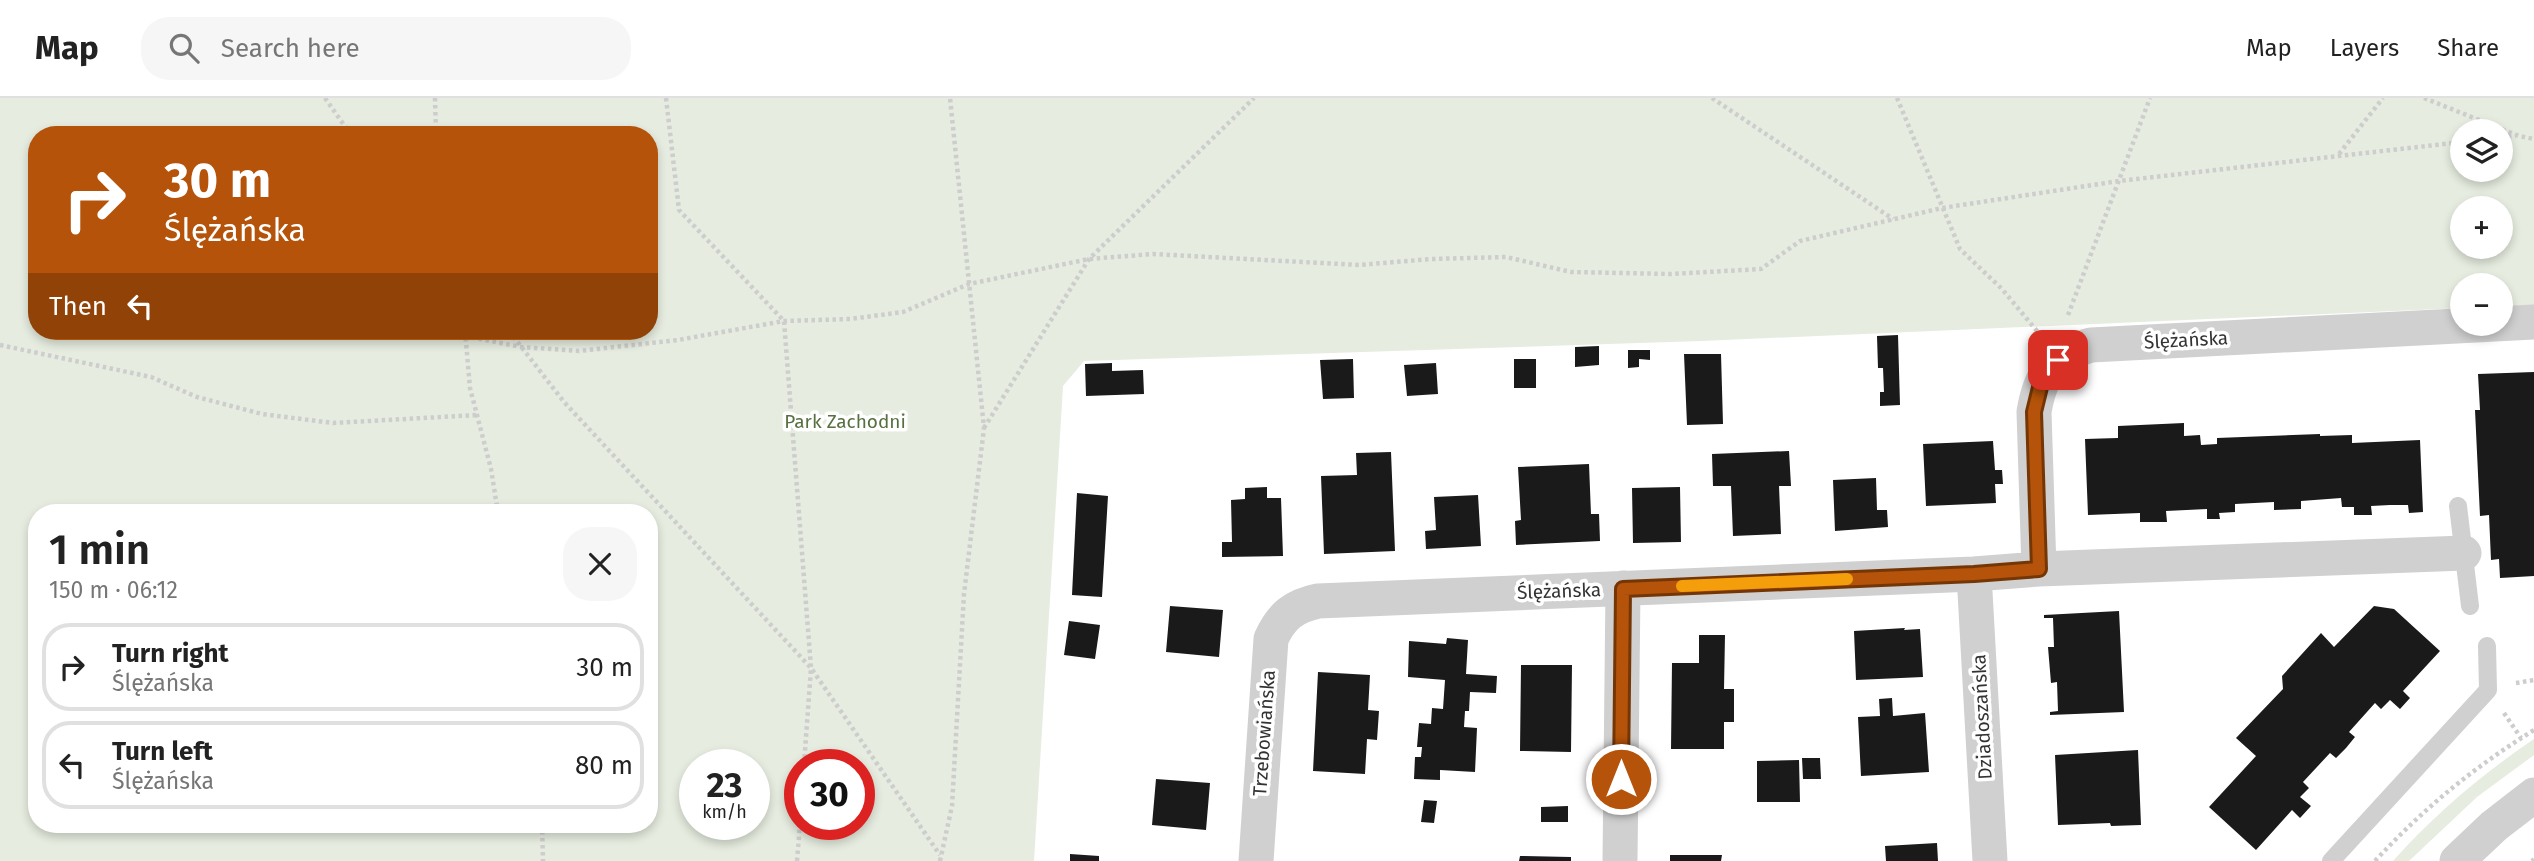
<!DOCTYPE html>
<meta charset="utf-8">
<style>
body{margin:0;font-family:"Fira Sans",sans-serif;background:#f6f6f6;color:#222;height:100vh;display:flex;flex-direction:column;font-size:26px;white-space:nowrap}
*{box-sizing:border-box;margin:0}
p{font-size:23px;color:#767676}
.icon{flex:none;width:38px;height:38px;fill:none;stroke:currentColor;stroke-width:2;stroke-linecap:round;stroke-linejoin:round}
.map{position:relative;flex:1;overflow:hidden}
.details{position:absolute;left:28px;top:406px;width:630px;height:329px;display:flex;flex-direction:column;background:#fff;border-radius:28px;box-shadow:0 4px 10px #0003}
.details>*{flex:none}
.hud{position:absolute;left:28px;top:28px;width:630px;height:214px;border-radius:28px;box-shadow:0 4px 10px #0003;background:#b45309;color:#fff;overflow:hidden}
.tools{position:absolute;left:2450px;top:21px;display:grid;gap:14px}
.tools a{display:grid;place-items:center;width:63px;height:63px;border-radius:50%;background:#fff;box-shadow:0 4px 10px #0003;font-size:35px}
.speed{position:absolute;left:679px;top:651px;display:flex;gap:14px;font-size:35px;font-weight:700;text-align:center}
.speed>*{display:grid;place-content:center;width:91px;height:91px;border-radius:50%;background:#fff;box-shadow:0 4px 10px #0003;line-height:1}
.speed small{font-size:18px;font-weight:400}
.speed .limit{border:10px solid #d22;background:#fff;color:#111}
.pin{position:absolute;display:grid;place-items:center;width:60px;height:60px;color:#fff;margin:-30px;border-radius:14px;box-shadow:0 4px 10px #0006}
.me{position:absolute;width:77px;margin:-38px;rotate:0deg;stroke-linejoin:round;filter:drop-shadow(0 0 5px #0008)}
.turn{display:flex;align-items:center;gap:24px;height:147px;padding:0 21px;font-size:32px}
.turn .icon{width:91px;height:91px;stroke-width:2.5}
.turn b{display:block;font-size:49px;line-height:60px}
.then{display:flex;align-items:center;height:66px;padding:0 21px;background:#0003;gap:14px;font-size:26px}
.round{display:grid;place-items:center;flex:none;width:74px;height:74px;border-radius:28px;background:#f6f6f6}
.head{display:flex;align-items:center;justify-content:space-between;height:119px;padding:0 21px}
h1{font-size:42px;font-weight:600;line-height:52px}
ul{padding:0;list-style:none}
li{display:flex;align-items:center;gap:21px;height:88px;margin:0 14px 10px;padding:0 7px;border:4px solid #e0e0e0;border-radius:28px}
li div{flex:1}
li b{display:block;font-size:26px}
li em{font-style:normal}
header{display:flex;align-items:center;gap:42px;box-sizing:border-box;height:98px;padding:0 35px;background:#fff;border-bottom:2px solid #e0e0e0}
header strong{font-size:33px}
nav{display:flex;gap:38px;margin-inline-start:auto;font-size:24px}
.search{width:490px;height:63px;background:#f6f6f6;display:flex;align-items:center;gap:18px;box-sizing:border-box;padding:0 24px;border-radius:28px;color:#767676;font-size:26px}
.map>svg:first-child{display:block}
.green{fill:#e6ecdf;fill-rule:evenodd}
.building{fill:#1a1a1a}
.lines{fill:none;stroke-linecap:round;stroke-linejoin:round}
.path{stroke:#cdcdcd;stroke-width:4.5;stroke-dasharray:3.5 3.5;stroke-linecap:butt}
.service{stroke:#d0d0d0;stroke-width:18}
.minor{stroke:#d0d0d0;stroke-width:35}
.route-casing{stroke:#753606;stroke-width:18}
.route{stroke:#b45309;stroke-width:12}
.slow{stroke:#f59e0b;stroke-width:12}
.labels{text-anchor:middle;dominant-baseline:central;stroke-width:7;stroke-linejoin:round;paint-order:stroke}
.street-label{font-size:19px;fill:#333;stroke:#fff}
.park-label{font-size:19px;fill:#56703f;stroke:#fff}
</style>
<header>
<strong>Map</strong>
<div class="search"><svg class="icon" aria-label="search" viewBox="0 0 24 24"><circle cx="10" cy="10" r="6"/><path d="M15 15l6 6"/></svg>Search here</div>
<nav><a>Map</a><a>Layers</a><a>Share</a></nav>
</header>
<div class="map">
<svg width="2534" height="763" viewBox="0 0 2534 763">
<rect width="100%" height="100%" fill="#fff"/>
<path class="green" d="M0,0H2534V207L2501,209V187H2462V210L1701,243L1084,263L1063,288L1034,763H0ZM2462,33H2501V72H2462ZM37,37H649V233H37ZM2462,110H2501V149H2462ZM37,415H649V726H37ZM695,667H754V726H695ZM800,667H859V726H800Z
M2534,641V657L2477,699L2409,763H2393C2435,716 2481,677 2534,641Z"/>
<path class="building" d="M1898,237L1900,307L1880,308V294H1884L1883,270H1878L1877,238Z
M1599,248V267L1575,269V249Z
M1628,252H1650V262L1639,261V269L1628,270Z
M1684,256H1721L1723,326L1687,327Z
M1353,261L1354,300L1323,301L1320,262Z
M1514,261H1536V290H1514Z
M1112,265V273L1143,272L1144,296L1086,298L1085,266Z
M1436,265L1438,296L1407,298L1404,267Z
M2534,274V478L2500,480L2499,461L2491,462L2489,417L2480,418L2475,312H2480L2478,276Z
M2184,325V338L2200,337L2201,347L2217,346V340L2320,336V338L2352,337V345L2420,342L2423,414L2409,415L2408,407H2390L2371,408L2372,417H2354V409H2342L2341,400L2301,403V411L2274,412V404L2235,406V414L2219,415L2220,421H2207V411L2166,413L2167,424H2140V415L2088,417L2085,341L2118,340V328Z
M1993,343L1995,372H2002L2003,386H1995L1996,405L1926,408L1923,346Z
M1789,353L1791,388H1779L1781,436L1733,438L1731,388H1713L1712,356Z
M1391,354L1395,453L1324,456L1321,378L1357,377L1356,355Z
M1589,366L1591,416H1599L1600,443L1516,447L1515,423L1521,422L1518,369Z
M1876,380L1877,412H1887L1888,429L1835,433L1833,382Z
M1267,389V400H1281L1283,458L1222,459V444H1232L1231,402L1245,401V390Z
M1680,389L1681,444L1633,445L1632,390Z
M1077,395L1108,398L1102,499L1072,497Z
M1478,397L1481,448L1426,451L1425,433L1436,432L1434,399Z
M1170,508L1223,512L1219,559L1166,554Z
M2374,508L2394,511L2440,553L2403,593L2410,600L2400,611L2390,602L2381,611L2375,605L2349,634L2355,639L2346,650L2336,660L2330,655L2303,684L2309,690L2300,699L2311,708L2300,720L2292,712L2256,752L2209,709L2256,658L2236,640L2283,591L2282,578L2321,535L2334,549Z
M2119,513L2124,614L2050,617V614L2058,613L2057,584L2051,585L2048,549H2054L2053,520H2044V517Z
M1069,523L1100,527L1095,561L1064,557Z
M1905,530L1904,532L1920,531L1923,579L1856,582L1854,533Z
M1699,537H1725L1724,591H1734V624H1724V651H1671L1672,565H1699Z
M1447,540L1468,542L1466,576L1497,578L1496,595L1470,594L1469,613H1465L1464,629L1477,630L1475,674L1440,672V682L1414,681L1415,659H1421L1422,649H1417L1419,625L1431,626L1432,610L1443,611L1445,582L1408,579L1409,543L1446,546Z
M1521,567H1572L1571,654L1520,653Z
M1318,574L1370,577L1368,612L1379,613L1377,642L1367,641L1365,676L1313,673Z
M1892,600L1893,618L1925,615L1929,674L1861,678L1858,619L1880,618L1879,601Z
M2138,652L2141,727L2111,728L2110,725L2058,727L2055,657Z
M1802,660H1820L1821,681H1803Z
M1799,662L1800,704H1757V663Z
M1156,681L1210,685L1206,732L1152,727Z
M1424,702L1437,703L1434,725L1421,724Z
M1568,708V724H1541V709Z
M1937,745L1938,763H1886L1885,748Z
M1070,756L1099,758V763H1070Z
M1670,757H1722L1721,763H1670Z
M1520,758L1571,759V763H1519Z"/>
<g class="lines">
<path class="path" d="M325,0L351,37
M435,0L436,37
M666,0L679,112L784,223L811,570L804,667
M1712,0L1893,121
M1897,0L1960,151L2002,191L2037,233
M2424,0L2519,38L2534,41
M2501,39L2516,38
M2339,56L2383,0
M2068,217L2150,0
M465,233L470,290L491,371L498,415
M509,233L564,304L811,570L940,757
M465,238L521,249L579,253L678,242L784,223L850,221L903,214L969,186L1089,161L1153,156L1359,167L1431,161L1506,159L1571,174L1671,176L1761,171L1800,143L1942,110L2119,83L2462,44
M0,247L151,279L197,299L262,316L333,325L477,317
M984,330L1089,161L1254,0
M2516,585L2534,582
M2504,615L2521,640
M542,726L543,763
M797,763L800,726
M940,763L952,708L964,496L984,330L950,0
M2375,763C2424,710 2473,670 2534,632
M2532,763L2534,761"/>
<path class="service" d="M2458,408L2470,508
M2331,763L2488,592L2487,548"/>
<path class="minor" d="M2039,471L2034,314C2040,277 2053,257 2091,247L2534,224
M1974,476L1990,763
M1256,763L1271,541C1281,518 1294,508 1318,503L1974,476L2039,471L2464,455
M1620,763L1623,490
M2457,763L2494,728L2534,697"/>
</g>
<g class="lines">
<defs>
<path id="route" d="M1621,681L1623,491L1974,476L2039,471L2034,314L2042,281L2058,262"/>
</defs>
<use href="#route" class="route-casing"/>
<use href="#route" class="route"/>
<path class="slow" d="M1682,488L1847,481"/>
</g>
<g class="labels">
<g class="street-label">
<text transform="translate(2186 242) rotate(-3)">Ślężańska</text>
<text transform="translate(1559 493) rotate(-2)">Ślężańska</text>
<text transform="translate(1982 619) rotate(-93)">Dziadoszańska</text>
<text transform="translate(1264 635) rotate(-86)">Trzebowiańska</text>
</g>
<g class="park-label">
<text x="845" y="323">Park Zachodni</text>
</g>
</g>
</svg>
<div class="tools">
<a><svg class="icon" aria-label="layers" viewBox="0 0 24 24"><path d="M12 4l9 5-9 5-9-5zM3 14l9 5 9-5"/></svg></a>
<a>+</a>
<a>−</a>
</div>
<div class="speed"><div>23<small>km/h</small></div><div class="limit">30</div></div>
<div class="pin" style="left:2058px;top:262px;background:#d93025"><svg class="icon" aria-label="arrive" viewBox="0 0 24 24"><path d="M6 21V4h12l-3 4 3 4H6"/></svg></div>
<svg class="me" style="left:1621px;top:681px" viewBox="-20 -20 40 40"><circle r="17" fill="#b45309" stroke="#fff" stroke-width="3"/><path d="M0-11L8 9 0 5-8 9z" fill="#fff"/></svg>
<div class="hud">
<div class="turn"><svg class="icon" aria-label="right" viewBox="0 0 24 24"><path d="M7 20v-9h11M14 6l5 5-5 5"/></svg><div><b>30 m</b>Ślężańska</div></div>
<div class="then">Then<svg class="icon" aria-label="left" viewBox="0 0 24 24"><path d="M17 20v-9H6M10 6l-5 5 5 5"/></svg></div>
</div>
<section class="details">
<div class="head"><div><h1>1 min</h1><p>150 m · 06:12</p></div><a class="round"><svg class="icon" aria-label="close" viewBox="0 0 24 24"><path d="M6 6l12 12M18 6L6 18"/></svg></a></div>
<ul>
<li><svg class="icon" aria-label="right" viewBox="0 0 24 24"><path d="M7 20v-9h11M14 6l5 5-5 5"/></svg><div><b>Turn right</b><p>Ślężańska</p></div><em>30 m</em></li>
<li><svg class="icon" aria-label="left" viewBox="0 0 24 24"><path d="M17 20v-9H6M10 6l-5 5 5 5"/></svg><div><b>Turn left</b><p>Ślężańska</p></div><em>80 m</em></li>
</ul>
</section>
</div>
